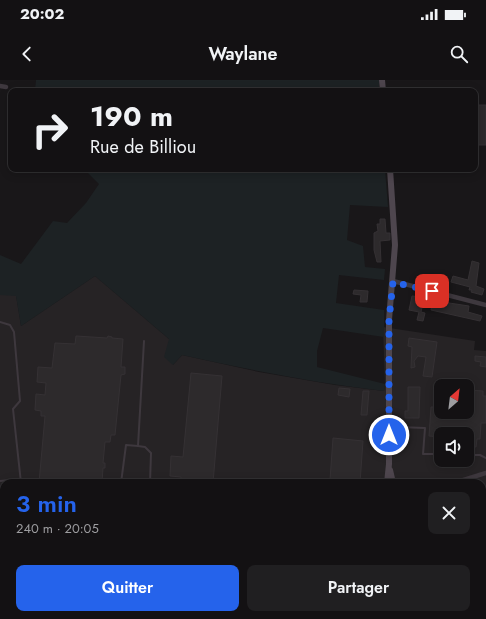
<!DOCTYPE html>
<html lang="fr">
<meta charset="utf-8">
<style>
body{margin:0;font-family:Jost,sans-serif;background:#201f21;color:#f1f3f6;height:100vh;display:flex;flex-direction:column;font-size:15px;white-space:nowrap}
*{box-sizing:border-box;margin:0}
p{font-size:13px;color:#9d9da0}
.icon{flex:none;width:22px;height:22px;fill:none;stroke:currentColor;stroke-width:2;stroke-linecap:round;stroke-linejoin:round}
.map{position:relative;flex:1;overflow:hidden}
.panel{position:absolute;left:0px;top:399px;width:486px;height:140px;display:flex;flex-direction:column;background:#131113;border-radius:12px 12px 0 0;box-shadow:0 2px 10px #0003,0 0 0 1px #323133}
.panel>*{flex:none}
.guide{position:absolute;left:8px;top:8px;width:470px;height:84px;border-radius:8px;box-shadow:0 2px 10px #0003,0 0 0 1px #323133;background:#131113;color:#f1f3f6;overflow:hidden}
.needle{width:26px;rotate:28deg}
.buttons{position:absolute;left:434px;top:299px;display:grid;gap:8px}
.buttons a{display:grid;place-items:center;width:40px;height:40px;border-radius:8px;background:#131113;box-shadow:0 2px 10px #0003,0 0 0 1px #323133;font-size:20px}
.pin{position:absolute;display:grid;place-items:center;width:34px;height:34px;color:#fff;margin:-17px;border-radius:8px;box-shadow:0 2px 6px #0006}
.me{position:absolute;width:44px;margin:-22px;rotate:0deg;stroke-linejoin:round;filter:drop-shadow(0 0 3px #0008)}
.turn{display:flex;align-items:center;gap:14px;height:84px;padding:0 16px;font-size:18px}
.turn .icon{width:52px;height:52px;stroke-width:2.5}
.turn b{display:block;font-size:28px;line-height:34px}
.round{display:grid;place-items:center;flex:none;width:42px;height:42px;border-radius:8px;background:#201f21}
.headline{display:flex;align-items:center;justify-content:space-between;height:68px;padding:0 16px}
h1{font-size:24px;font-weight:600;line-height:30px;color:#2563eb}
.primary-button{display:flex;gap:8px;margin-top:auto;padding:8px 16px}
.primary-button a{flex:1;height:46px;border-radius:8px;background:#2563eb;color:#fff;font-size:16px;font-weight:600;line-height:46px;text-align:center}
.primary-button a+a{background:#201f21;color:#f1f3f6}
.status{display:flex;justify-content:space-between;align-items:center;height:28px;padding:0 20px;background:#131113;direction:ltr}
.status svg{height:11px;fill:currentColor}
header{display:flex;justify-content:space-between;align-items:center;height:52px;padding:0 16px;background:#131113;font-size:18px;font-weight:600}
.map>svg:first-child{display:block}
.built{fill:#262325;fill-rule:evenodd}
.green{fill:#1d2224}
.building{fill:#2d2a2c;stroke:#353134}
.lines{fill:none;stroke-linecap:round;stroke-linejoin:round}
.lane{stroke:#3e383e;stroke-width:2}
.street{stroke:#3e383e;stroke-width:4.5}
.secondary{stroke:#4e464e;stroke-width:6}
.route{stroke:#2563eb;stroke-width:7;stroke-dasharray:0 12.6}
</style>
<div class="status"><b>20:02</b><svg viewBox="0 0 49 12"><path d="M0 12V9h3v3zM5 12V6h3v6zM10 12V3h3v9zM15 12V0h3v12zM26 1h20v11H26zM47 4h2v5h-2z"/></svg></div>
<header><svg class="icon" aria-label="back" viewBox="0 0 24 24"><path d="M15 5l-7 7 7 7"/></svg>Waylane<svg class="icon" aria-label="search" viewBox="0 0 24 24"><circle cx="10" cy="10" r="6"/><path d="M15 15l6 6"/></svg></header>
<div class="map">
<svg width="486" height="539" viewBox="0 0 486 539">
<rect width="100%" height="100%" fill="#191719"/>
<path class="built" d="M95,196L169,259L173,285L182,275L259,292L335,305L384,311L385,304L383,247L475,261L474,270L486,271V539H0V215H16L21,246ZM441,306H467V332H441ZM441,354H467V380H441ZM4,403H482V535H4Z"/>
<path class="green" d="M36,0H379V11H35Z
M84,89H385L388,127L350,125L347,160L363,166L365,187L385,189L384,200L339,195L336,223L384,230V257L323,248L317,271V287L385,304L384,311C316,303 249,290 182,275L173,285L164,277L169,259L95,196L21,246L16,216L0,215V175L21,184L53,141L67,143L86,123L99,104Z"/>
<path class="building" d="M475,25H486V65H475Z
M380,139H385L386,153H390V160L380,161L381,182H377L374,170V153L378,151L377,144H380Z
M472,181L479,183L476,206L484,209L482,215L471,212L472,210H469L470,207L451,202L453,196L468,200Z
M354,210L368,211L367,222H360L361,215L353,214Z
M433,215L437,216L436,221L469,226L468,232L482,236L480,241L431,230L432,225L423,223L421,232L425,233L423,241L417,240L419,232L409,230L412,216L432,218Z
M76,256L107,258L108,256L112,257V258L123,259L121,287H125V294L121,295L115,355H111L110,362H105L103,383H105V388H103L102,403H39L45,336H41V331L35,330L36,314L45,315L46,303L37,302L38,287L52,288L55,263L75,264Z
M409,258L437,262L432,297L423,296L426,277L418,276L414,281L415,287L411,288L412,267L408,266Z
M475,276L486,277V287L480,286L481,282L475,281Z
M191,293L222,296L213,403H183L181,402V397L170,396L171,376L183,377Z
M408,307H420L419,338H405V331H408Z
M339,308L350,309L349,317L338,315Z
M437,308H441V332H467V310L483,311V316H486V343H481L480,359H477L476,367L467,366V354H441V357L429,356L431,327H436Z
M363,311H369L367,335H361Z
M333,358L363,361L360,403L330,400Z"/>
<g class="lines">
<path class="lane" d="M0,242L10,245L14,252L20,321L13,329L21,403
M144,261L138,366L145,367L151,373L150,403
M398,347L425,348L423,374H441
M467,375H480L486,378
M0,401L20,399
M121,403L126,365L138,366
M482,501H486
M482,515H486
M148,535V539
M218,535V539
M224,535V539
M305,535L306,539
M347,535V539
M413,535L414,539
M431,535L432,539
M371,539L404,535"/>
<path class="street" d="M0,6L6,7
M393,201L486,225
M454,403L486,393
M0,451H4
M405,535V539
M16,539L17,535"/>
<path class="secondary" d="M382,0L383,11
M390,390L393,403
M387,403L389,384V240L395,165L390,89
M482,529L486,528"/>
</g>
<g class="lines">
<path class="route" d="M389,355V240L393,202L432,211"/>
</g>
</svg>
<div class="buttons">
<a><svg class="needle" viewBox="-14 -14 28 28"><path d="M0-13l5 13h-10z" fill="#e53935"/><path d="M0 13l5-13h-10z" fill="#9d9da0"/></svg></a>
<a><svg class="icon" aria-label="sound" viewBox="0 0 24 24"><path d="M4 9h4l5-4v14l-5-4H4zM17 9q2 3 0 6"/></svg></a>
</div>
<div class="pin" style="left:432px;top:211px;background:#d93025"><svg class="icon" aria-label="arrive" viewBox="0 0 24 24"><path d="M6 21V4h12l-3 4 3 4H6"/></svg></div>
<svg class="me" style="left:389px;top:355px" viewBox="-20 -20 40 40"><circle r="17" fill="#2563eb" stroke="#fff" stroke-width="3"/><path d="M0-11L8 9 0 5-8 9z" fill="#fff"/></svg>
<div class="guide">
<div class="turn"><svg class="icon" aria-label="right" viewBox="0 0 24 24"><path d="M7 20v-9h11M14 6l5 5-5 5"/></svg><div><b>190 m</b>Rue de Billiou</div></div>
</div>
<section class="panel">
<div class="headline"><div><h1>3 min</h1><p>240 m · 20:05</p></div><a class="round"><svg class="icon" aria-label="close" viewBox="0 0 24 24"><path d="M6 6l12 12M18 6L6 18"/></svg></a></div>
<div class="primary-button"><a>Quitter</a><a>Partager</a></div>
</section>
</div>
